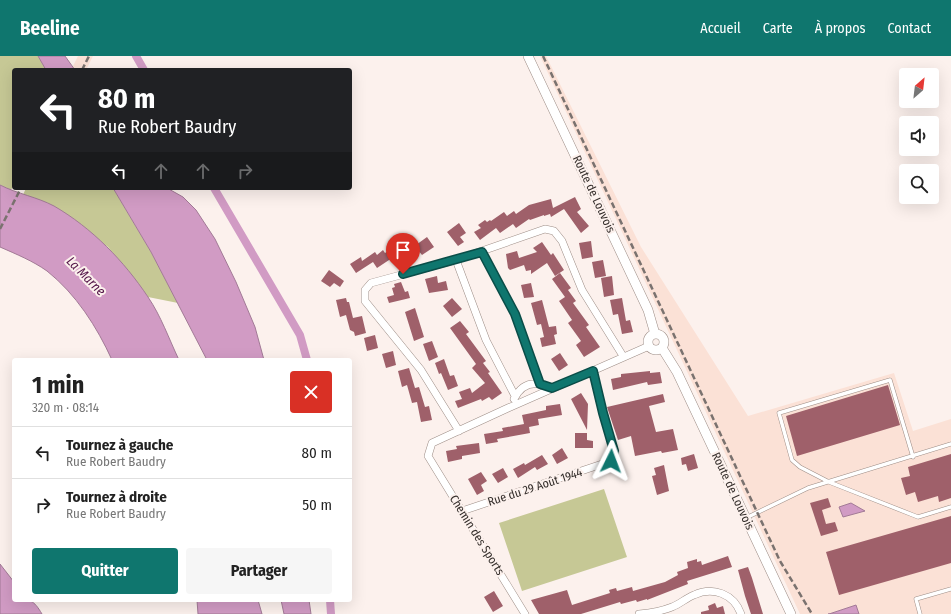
<!DOCTYPE html>
<html lang="fr">
<meta charset="utf-8">
<style>
body{margin:0;font-family:"Fira Sans Condensed",sans-serif;background:#f6f6f6;color:#222;height:100vh;display:flex;flex-direction:column;font-size:15px;white-space:nowrap}
*{box-sizing:border-box;margin:0}
p{font-size:13px;color:#767676}
.icon{flex:none;width:22px;height:22px;fill:none;stroke:currentColor;stroke-width:2;stroke-linecap:round;stroke-linejoin:round}
.map{position:relative;flex:1;overflow:hidden}
.details{position:absolute;left:12px;top:302px;width:340px;height:244px;display:flex;flex-direction:column;background:#fff;border-radius:4px;box-shadow:0 4px 16px #0002}
.details>*{flex:none}
.guide{position:absolute;left:12px;top:12px;width:340px;height:122px;border-radius:4px;box-shadow:0 4px 16px #0002;background:#202124;color:#fff;overflow:hidden}
.needle{width:26px;rotate:28deg}
.controls{position:absolute;left:899px;top:12px;display:grid;gap:8px}
.controls a{display:grid;place-items:center;width:40px;height:40px;border-radius:4px;background:#fff;box-shadow:0 4px 16px #0002;font-size:20px}
.pin{position:absolute;display:grid;place-items:center;width:34px;height:34px;color:#fff;margin:-41px -17px;border-radius:50% 50% 50% 0;rotate:-45deg;box-shadow:0 0 4px #0007}
.pin .icon{rotate:45deg}
.me{position:absolute;width:44px;margin:-22px;rotate:3deg;stroke-linejoin:round;filter:drop-shadow(0 0 3px #0008)}
.turn{display:flex;align-items:center;gap:14px;height:84px;padding:0 20px;font-size:18px}
.turn .icon{width:52px;height:52px;stroke-width:2.5}
.turn b{display:block;font-size:28px;line-height:34px}
.lanes{display:flex;align-items:center;height:38px;padding:0 20px;background:#0003;justify-content:center;gap:20px;direction:ltr}
.lanes .off{opacity:.35}
.round{display:grid;place-items:center;flex:none;width:42px;height:42px;border-radius:4px;background:#f6f6f6}
.overview{display:flex;align-items:center;justify-content:space-between;height:68px;padding:0 20px}
h1{font-size:24px;font-weight:700;line-height:30px}
.cta{display:flex;gap:8px;margin-top:auto;padding:8px 20px}
.cta a{flex:1;height:46px;border-radius:4px;background:#0f766e;color:#fff;font-size:16px;font-weight:700;line-height:46px;text-align:center}
.cta a+a{background:#f6f6f6;color:#222}
ul{padding:0;list-style:none}
li{display:flex;align-items:center;gap:12px;height:52px;padding:0 20px;border-top:1px solid #e0e0e0}
li div{flex:1}
li b{display:block;font-size:15px}
li em{font-style:normal}
header{display:flex;align-items:center;gap:24px;box-sizing:border-box;height:56px;padding:0 20px;background:#0f766e;color:#fff}
header strong{font-size:19px}
nav{display:flex;gap:22px;margin-inline-start:auto;font-size:14px}
.map>svg:first-child{display:block}
.built{fill:#fbe1d6}
.green{fill:#c6c895}
.water{fill:#d19bc4;stroke:#a27a96}
.lines{fill:none;stroke-linecap:round;stroke-linejoin:round}
.canal{stroke:#d19bc4;stroke-width:8}
.building{fill:#9f606a}
.service-casing{stroke:#9d8d86;stroke-width:4.5}
.minor-casing{stroke:#9d8d86;stroke-width:8}
.tertiary-casing{stroke:#9d8d86;stroke-width:10}
.service{stroke:#fff;stroke-width:3.5}
.minor{stroke:#fff;stroke-width:7}
.tertiary{stroke:#fff;stroke-width:9}
.rail{stroke:#7a726f;stroke-width:2.5;stroke-dasharray:6 3;stroke-linecap:butt}
.route-casing{stroke:#0a4d48;stroke-width:10}
.route{stroke:#0f766e;stroke-width:7}
.labels{text-anchor:middle;dominant-baseline:central;stroke-width:4;stroke-linejoin:round;paint-order:stroke}
.street-label{font-size:12px;fill:#342e2b;stroke:#fcf1ed}
.water-label{font-size:13px;font-style:italic;fill:#541549;stroke:#fcf1ed}
</style>
<header>
<strong>Beeline</strong>
<nav><a>Accueil</a><a>Carte</a><a>À propos</a><a>Contact</a></nav>
</header>
<div class="map">
<svg width="951" height="558" viewBox="0 0 951 558">
<rect width="100%" height="100%" fill="#fcf1ed"/>
<path class="built" d="M78,0H93L86,14H75L72,12Z
M540,0H546L641,191L748,360L894,317L913,375L951,363V558H800Z"/>
<path class="green" d="M0,0H38L46,14H14V128L11,134L0,129Z
M26,132H113L151,196L178,247L148,241L108,191L55,151L23,139Z
M604,433L627,501L522,535L499,467Z"/>
<path class="water" d="M38,0H65L75,14H46Z
M0,129C18,138 37,141 54,150C92,172 124,205 148,241C161,260 169,283 179,304H112C97,271 76,238 47,215C33,205 16,198 0,191Z
M113,132H167L183,141L196,154L215,183L236,226L255,271L264,304H207L151,196Z
M851,447L865,455L843,461L839,451Z
M0,508L14,526V544C31,544 33,543 42,558H0Z
M197,544H258L262,558H198Z
M281,544H309L311,558H284Z
M856,549L859,558H828H829Z"/>
<g class="lines">
<path class="canal" d="M136,0L144,14
M214,132L300,279L307,304
M330,544L331,558"/>
</g>
<path class="building" d="M575,141L581,153L577,156L589,170L581,177L564,153L551,161L550,158L544,160V159L530,164L529,163L516,172L513,168L500,177L496,172L480,184L474,176L481,172L478,169L485,164L487,166L490,164L491,165L504,156L507,160L514,155L516,158L529,149L551,143L553,152Z
M459,167L466,177L460,181L464,186L458,190L447,176Z
M427,181L434,191L422,199L418,194L400,207L395,200L377,212L373,206L356,217L350,208L361,201L362,205L375,196L377,199L383,194L385,197L401,187L404,186L409,194Z
M591,185L593,201L582,203L579,187Z
M542,186L551,199L553,197L564,214L555,220L547,207L531,218V214L526,215L524,209L510,214L508,212L506,198L517,195L519,202L537,196L533,192Z
M603,204L606,220L595,222L592,206Z
M329,214L344,225L340,231L334,227L330,231L321,225Z
M560,217L571,232L568,234L576,245L573,247L589,269L586,271L600,291L584,301L576,289L581,285L568,267L572,264L559,245L565,241L552,223Z
M437,220L438,227L446,225L448,234L429,237L425,223Z
M612,220L614,239L604,241L601,222Z
M401,226L405,236L408,235L410,242L389,247L387,241L394,239L392,232L395,231L394,228Z
M531,227L534,241L524,242L521,229Z
M346,242L347,246H349L353,262L362,260L366,277L355,280L354,276L350,274L346,259L340,261L336,244Z
M452,242L462,253L452,261L443,250Z
M622,242L626,265L630,264L633,276L622,278L618,258L613,259L610,244Z
M542,244L549,271L556,270L557,278L554,279L556,288L542,291L540,282L544,281L541,268L537,269L531,247Z
M415,252L424,281L414,285L405,256Z
M460,265L469,276L466,278L486,305L483,307L490,316L488,317L502,337L492,344L489,341L482,345L481,343L458,352L455,345L462,343L459,336L470,332L472,337L485,327L472,312L476,308L450,272Z
M375,279L378,292L367,295L364,282Z
M432,285L438,301L429,305L423,288Z
M393,295L396,309L386,312L382,298Z
M560,297L568,309L559,315L551,303Z
M444,303L450,320L454,319L458,330L448,334L441,317L439,318L435,307Z
M409,312L415,332L419,331L425,351L429,350L432,364L421,366L417,346L412,347L407,329L402,331L398,315Z
M650,315V317L660,316L662,327L648,329L647,326L613,334L611,323L621,321V318Z
M888,329L900,369L797,400L786,360Z
M581,337L588,348L587,374L571,343Z
M663,338L665,346L649,350L656,376L673,373L678,394L662,397L661,395L635,400L631,380L618,384L607,351Z
M560,348L562,359L538,363L539,369L529,371L530,377L497,383L498,386L486,388L484,378L503,375L502,372L524,368L522,359L546,354V350Z
M575,377H587V384L593,385V392H575Z
M479,387L480,397L462,400V403L448,406L446,395L457,393L456,390Z
M562,392L568,402L557,408L552,399Z
M694,398L698,412L688,415L686,408L682,409L681,402Z
M951,398V442L939,446L938,440L918,446L915,436L906,439L901,422L910,420L908,411Z
M542,399L548,408L537,414L535,411L518,422L513,413L524,407L525,409Z
M664,409L669,435L657,439L652,420L656,419L654,412Z
M503,412L508,421L498,427L492,418Z
M481,416L487,425L481,429L484,435L477,439L468,423Z
M828,442L831,451L822,454L826,468L835,466L838,475L821,480L810,447Z
M951,460V507L839,539L826,496Z
M728,500L732,511L687,525L688,528L647,544V543L637,546L636,544L621,548L620,546L581,558H539L531,544L567,534L572,549L610,537L609,534L616,532L617,535L632,531L633,535L665,526L678,519L677,516L688,512L687,506L697,503V506L701,505L702,509Z
M748,511L752,522L763,558H751L745,540L738,514Z
M494,535L503,550L493,556L484,541Z
M715,547L717,552L723,550L725,558H701V556L709,554L708,550Z"/>
<g class="lines">
<defs>
<path id="service" d="M913,401L890,324L779,357L792,404L800,411L829,426L918,461L951,451
M746,462L808,432L951,388
M920,558L916,543L951,533"/>
<path id="minor" d="M482,196L515,258L540,328
M456,204L486,284L515,340
M514,343C520,331 529,325 543,329
M459,375L421,314L365,245V234L371,227L456,204L545,173L554,175L562,185L582,234L623,300
M462,455L611,405L614,395L603,357L593,315
M525,558L428,400L432,387L508,352L649,290
M639,558C650,557 662,555 672,551C680,548 686,542 694,539C713,530 734,538 741,558"/>
<path id="tertiary" d="M528,0L648,254L655,278
M648 286a8 8 0 1 1 16 0a8 8 0 1 1-16 0Z
M662,292L677,316L791,558"/>
</defs>
<use href="#service" class="service-casing"/>
<use href="#minor" class="minor-casing"/>
<use href="#tertiary" class="tertiary-casing"/>
<use href="#service" class="service"/>
<use href="#minor" class="minor"/>
<use href="#tertiary" class="tertiary"/>
<path class="rail" d="M543,0L780,505L812,558
M82,14L89,0
M0,173L21,132"/>
</g>
<g class="lines">
<defs>
<path id="route" d="M403,218L482,196L515,258L540,328L552,332L593,315L603,357L614,395L611,405"/>
</defs>
<use href="#route" class="route-casing"/>
<use href="#route" class="route"/>
</g>
<g class="labels">
<g class="street-label">
<text transform="translate(594 138) rotate(65)">Route de Louvois</text>
<text transform="translate(535 431) rotate(-18)">Rue du 29 Août 1944</text>
<text transform="translate(733 435) rotate(65)">Route de Louvois</text>
<text transform="translate(477 479) rotate(58)">Chemin des Sports</text>
</g>
<g class="water-label">
<text transform="translate(86 220) rotate(45)">La Marne</text>
</g>
</g>
</svg>
<div class="controls">
<a><svg class="needle" viewBox="-14 -14 28 28"><path d="M0-13l5 13h-10z" fill="#e53935"/><path d="M0 13l5-13h-10z" fill="#767676"/></svg></a>
<a><svg class="icon" aria-label="sound" viewBox="0 0 24 24"><path d="M4 9h4l5-4v14l-5-4H4zM17 9q2 3 0 6"/></svg></a>
<a><svg class="icon" aria-label="search" viewBox="0 0 24 24"><circle cx="10" cy="10" r="6"/><path d="M15 15l6 6"/></svg></a>
</div>
<div class="pin" style="left:403px;top:218px;background:#d93025"><svg class="icon" aria-label="arrive" viewBox="0 0 24 24"><path d="M6 21V4h12l-3 4 3 4H6"/></svg></div>
<svg class="me" style="left:611px;top:405px" viewBox="-20 -20 40 40"><path d="M0-17L14 15 0 8-14 15z" fill="#0f766e" stroke="#fff" stroke-width="4"/></svg>
<div class="guide">
<div class="turn"><svg class="icon" aria-label="left" viewBox="0 0 24 24"><path d="M17 20v-9H6M10 6l-5 5 5 5"/></svg><div><b>80 m</b>Rue Robert Baudry</div></div>
<div class="lanes"><svg class="icon" aria-label="left" viewBox="0 0 24 24"><path d="M17 20v-9H6M10 6l-5 5 5 5"/></svg><svg class="icon off" aria-label="ahead" viewBox="0 0 24 24"><path d="M12 20V5M6 11l6-6 6 6"/></svg><svg class="icon off" aria-label="ahead" viewBox="0 0 24 24"><path d="M12 20V5M6 11l6-6 6 6"/></svg><svg class="icon off" aria-label="right" viewBox="0 0 24 24"><path d="M7 20v-9h11M14 6l5 5-5 5"/></svg></div>
</div>
<section class="details">
<div class="overview"><div><h1>1 min</h1><p>320 m · 08:14</p></div><a class="round" style="background:#d93025;color:#fff"><svg class="icon" aria-label="close" viewBox="0 0 24 24"><path d="M6 6l12 12M18 6L6 18"/></svg></a></div>
<ul>
<li><svg class="icon" aria-label="left" viewBox="0 0 24 24"><path d="M17 20v-9H6M10 6l-5 5 5 5"/></svg><div><b>Tournez à gauche</b><p>Rue Robert Baudry</p></div><em>80 m</em></li>
<li><svg class="icon" aria-label="right" viewBox="0 0 24 24"><path d="M7 20v-9h11M14 6l5 5-5 5"/></svg><div><b>Tournez à droite</b><p>Rue Robert Baudry</p></div><em>50 m</em></li>
</ul>
<div class="cta"><a>Quitter</a><a>Partager</a></div>
</section>
</div>
